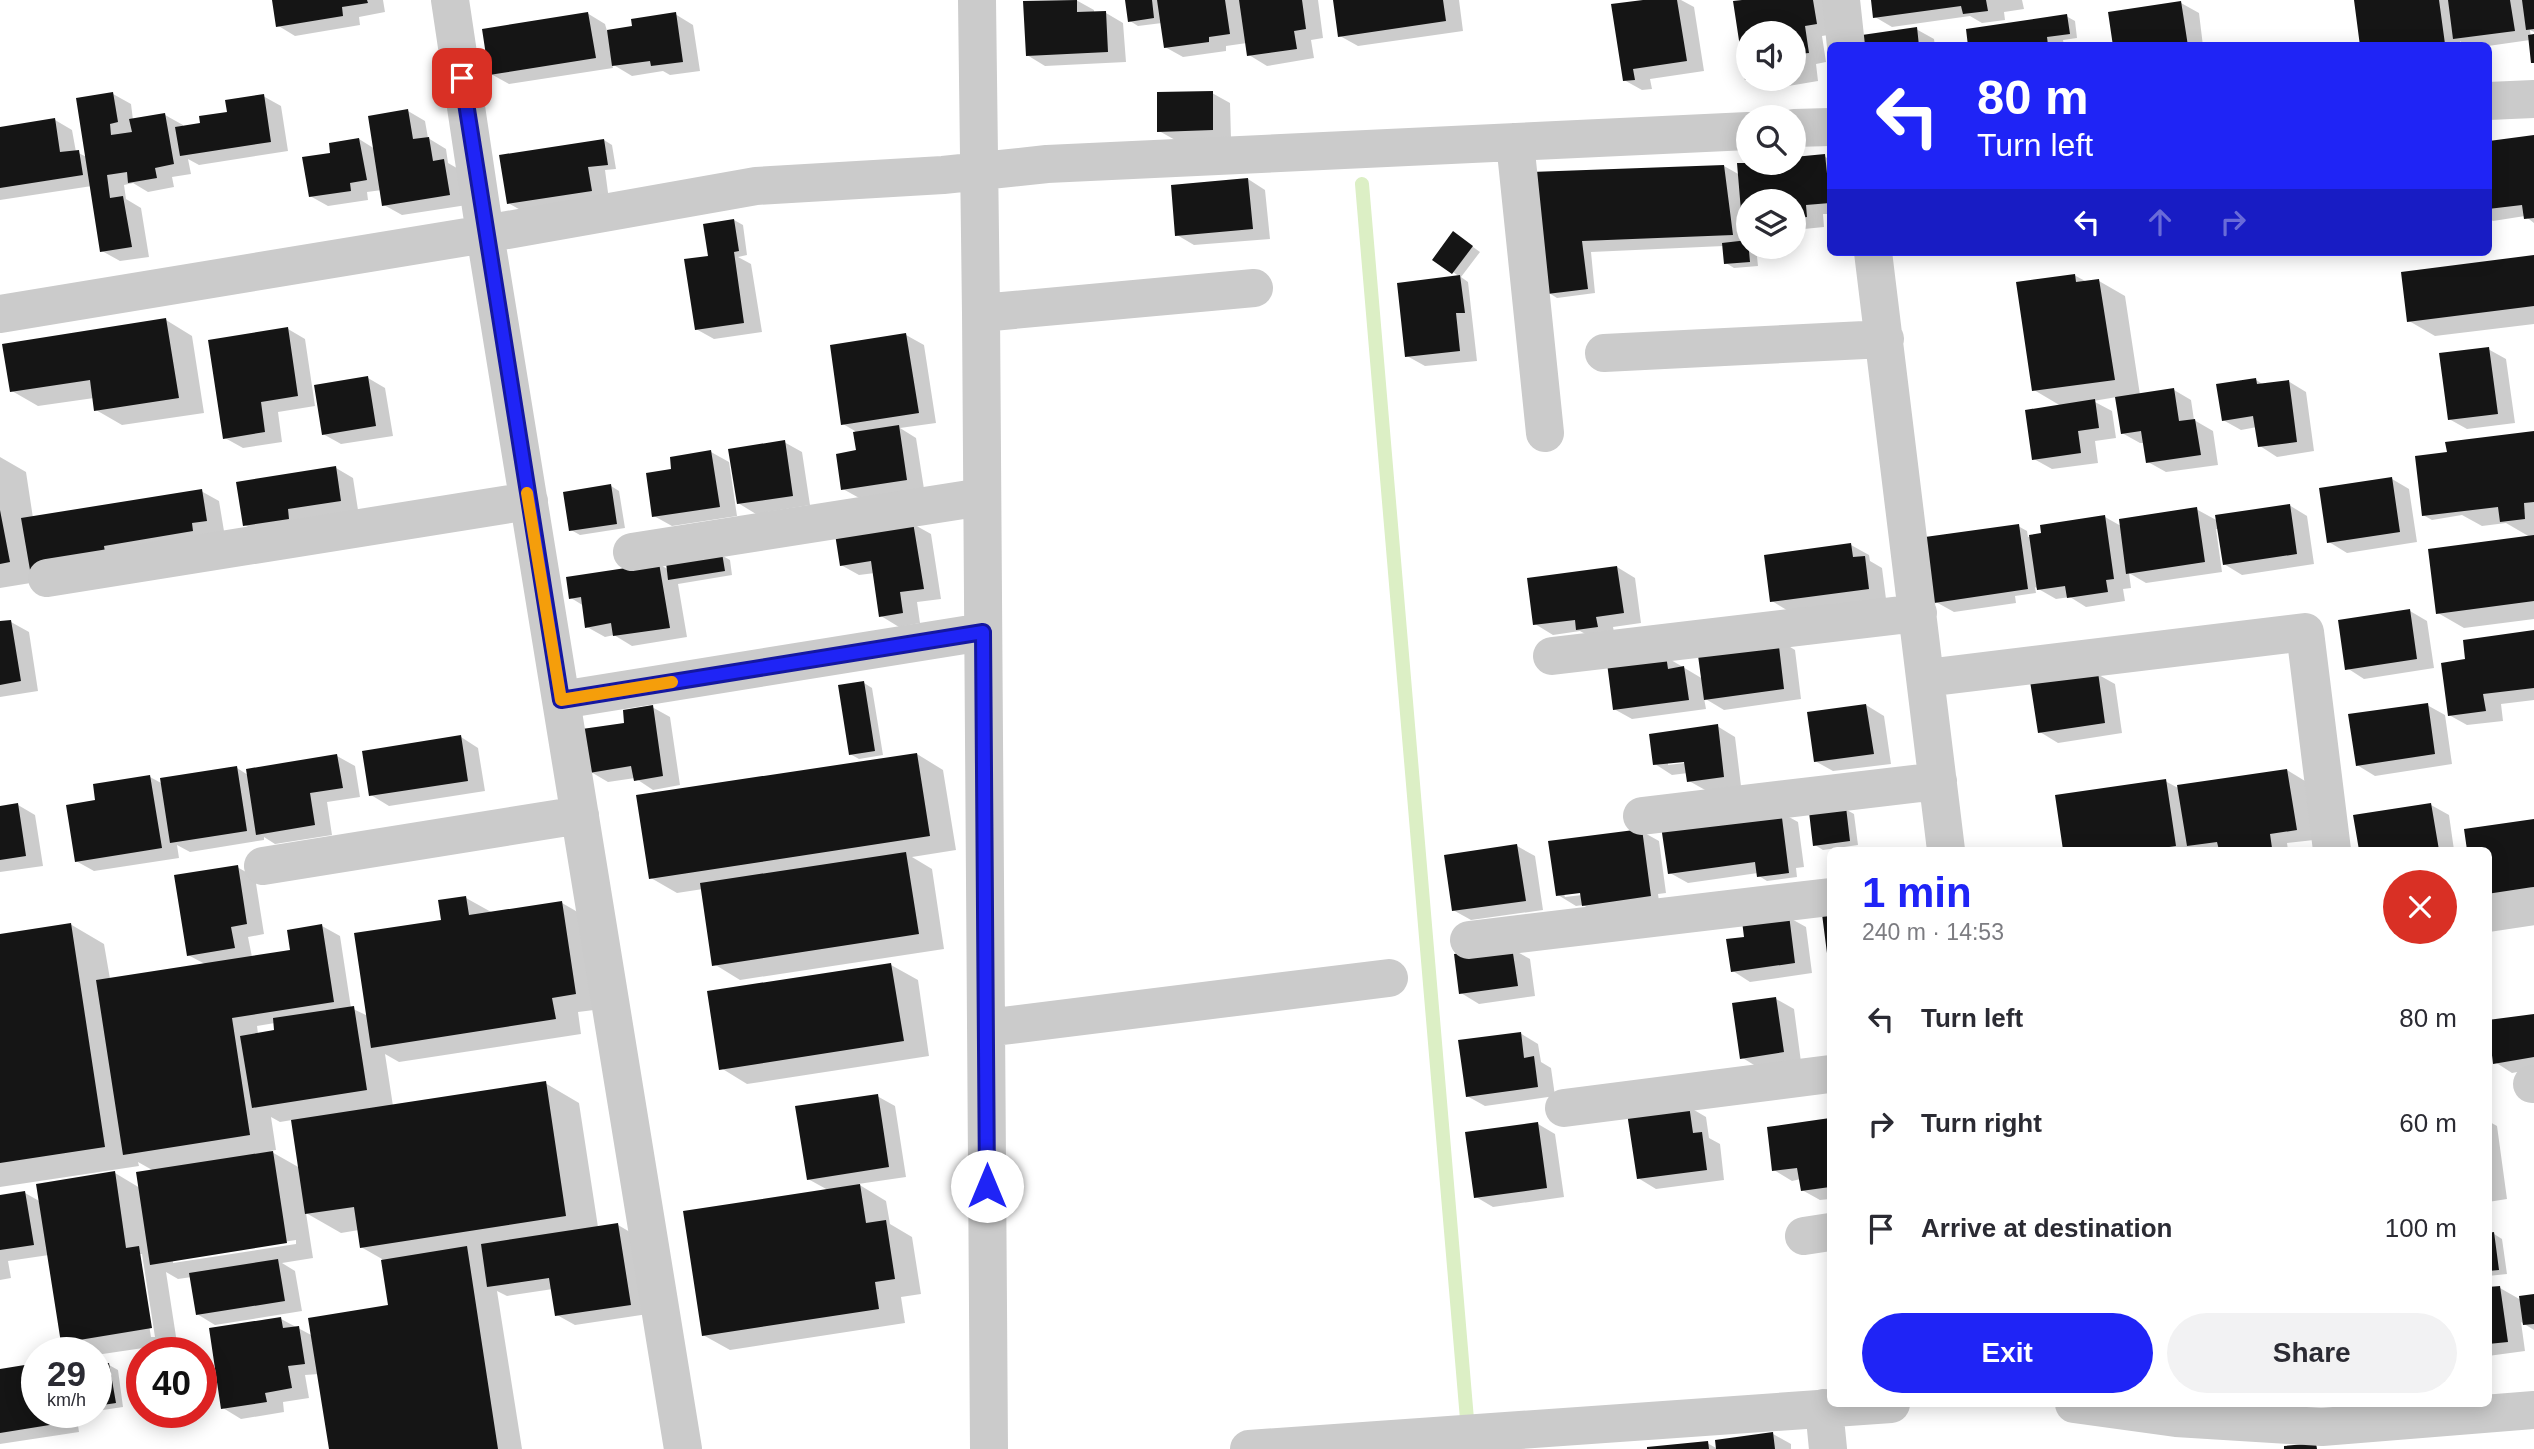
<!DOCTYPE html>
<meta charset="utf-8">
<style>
body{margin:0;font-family:Helvetica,sans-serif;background:#f2f2f3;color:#2b2b33;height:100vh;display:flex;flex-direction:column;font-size:26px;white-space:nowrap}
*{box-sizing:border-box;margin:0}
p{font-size:23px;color:#7c7c81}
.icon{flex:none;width:38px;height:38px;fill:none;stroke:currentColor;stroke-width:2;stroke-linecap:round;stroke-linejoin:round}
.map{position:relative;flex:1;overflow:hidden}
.side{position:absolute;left:1827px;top:847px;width:665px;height:560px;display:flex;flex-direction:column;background:#fff;border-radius:10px;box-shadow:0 4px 18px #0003}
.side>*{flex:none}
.banner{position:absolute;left:1827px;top:42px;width:665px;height:214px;border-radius:10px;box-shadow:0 4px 18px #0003;background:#1f24f6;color:#fff;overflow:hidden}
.controls{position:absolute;left:1736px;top:21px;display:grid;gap:14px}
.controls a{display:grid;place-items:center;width:70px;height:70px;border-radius:50%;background:#fff;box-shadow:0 4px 18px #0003;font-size:35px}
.speed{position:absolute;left:21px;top:1337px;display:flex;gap:14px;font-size:35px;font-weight:700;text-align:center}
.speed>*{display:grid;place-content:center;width:91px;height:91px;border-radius:50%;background:#fff;box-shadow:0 4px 18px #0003;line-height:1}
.speed small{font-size:18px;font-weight:400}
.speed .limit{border:10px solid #d22;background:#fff;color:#111}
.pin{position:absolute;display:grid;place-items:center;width:60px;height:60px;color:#fff;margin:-30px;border-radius:14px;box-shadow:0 4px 10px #0006}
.me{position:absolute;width:77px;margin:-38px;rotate:0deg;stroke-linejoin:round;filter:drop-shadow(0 0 5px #0008)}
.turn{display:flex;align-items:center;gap:24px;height:147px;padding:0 35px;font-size:32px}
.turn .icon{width:91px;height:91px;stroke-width:2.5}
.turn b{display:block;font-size:49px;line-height:60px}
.lanes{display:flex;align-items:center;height:66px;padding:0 35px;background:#0003;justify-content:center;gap:35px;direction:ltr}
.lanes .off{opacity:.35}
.round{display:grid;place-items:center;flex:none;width:74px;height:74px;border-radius:37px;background:#f2f2f3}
.headline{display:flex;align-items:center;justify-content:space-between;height:119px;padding:0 35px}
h1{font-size:42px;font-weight:800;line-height:52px;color:#1f24f6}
.cta{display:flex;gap:14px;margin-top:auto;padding:14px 35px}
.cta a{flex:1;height:80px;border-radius:42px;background:#1f24f6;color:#fff;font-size:28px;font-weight:800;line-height:80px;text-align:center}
.cta a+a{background:#f2f2f3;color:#2b2b33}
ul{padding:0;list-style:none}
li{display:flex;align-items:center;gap:21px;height:105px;padding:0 35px}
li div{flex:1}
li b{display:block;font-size:26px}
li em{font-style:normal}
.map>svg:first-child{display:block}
.shadow{fill:#0003;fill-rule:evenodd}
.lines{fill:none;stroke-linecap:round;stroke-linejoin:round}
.stream{stroke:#dcefc5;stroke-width:14}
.building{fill:#151515}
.minor{stroke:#cbcbcb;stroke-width:38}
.route-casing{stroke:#1417a0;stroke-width:18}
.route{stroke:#1f24f6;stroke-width:12}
.slow{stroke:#f59e0b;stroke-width:12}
</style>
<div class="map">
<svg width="2534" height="1449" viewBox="0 0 2534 1449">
<rect width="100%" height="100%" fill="#fff"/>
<path class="shadow" d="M273,0H383L385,12L359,17L360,25L295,36L277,25Z
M1076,0L1094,10V13H1106L1123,23L1126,62L1045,66L1027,55Z
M1127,0H1318L1323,38L1311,40L1314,58L1267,66L1249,55L1247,43L1226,46V51L1183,57L1165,47L1162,23L1138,26L1130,21Z
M1335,0H1459L1463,31L1358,46L1340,36Z
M1656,0H1681L1694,7L1704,71L1650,79L1652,89L1642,90L1624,80Z
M1754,0H1826L1834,34L1822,36L1826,62L1816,64L1818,81L1764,90L1746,79L1735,3ZM1748,33H1794V79H1748Z
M1872,0H2022L2024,9L2004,12L2005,20L1982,23L1970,16L1892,27L1875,17Z
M2356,0H2534V32L2530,30L2531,37L2534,36V62L2530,40L2488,46H2467L2460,41L2461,46H2362Z
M2181,3L2199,13L2203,46H2115Z
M587,13L605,24L607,31L634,27L675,14L693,25L700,71L670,75L663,71L632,76L612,64L613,68L509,84L491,74Z
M2066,16L2075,21L2077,38L2063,40L2064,46H1970Z
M1916,29L1934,39L1935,46H1865Z
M1212,93L1230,103L1231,139L1177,141L1159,131Z
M113,94L131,104L133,120L165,115L183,125V128L202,124L263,96L281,106L288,151L199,165L188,159L191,174L172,177L174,187L148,192L133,183L124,185L126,199L141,208L149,257L120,261L102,251L92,186L0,200V129L55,120L72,130L76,152L87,157Z
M408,111L425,121L428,138L446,149L448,163L462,171L467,205L402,215L384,205L382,190L367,192L368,200L328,206L310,196L332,155L359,139L375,149Z
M2534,137V223L2525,216L2493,221L2488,218V150Z
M604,140L612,145L616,169L605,170L609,200L526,213L508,203Z
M1824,156L1830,160V214H1823L1824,227L1794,230V201H1748V213L1746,212L1748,247H1756L1758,266L1734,268L1726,263L1724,246L1591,252L1595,293L1557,298L1549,293L1543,247L1724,166L1740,175L1739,164L1794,163V159Z
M1248,179L1265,190L1270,239L1194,245L1177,235Z
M734,220L743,225L747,255L738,257L751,264L762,332L714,339L696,329L710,257Z
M1462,239L1480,252L1461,277L1468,282L1477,361L1425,366L1407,356L1460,277L1453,272Z
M2534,257V324L2435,336L2409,321Z
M2074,275L2087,282L2099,281L2125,296L2140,395L2174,390L2191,400L2194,420L2213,431L2218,465L2166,472L2148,462L2145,443H2140L2122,433L2117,397L2093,401L2112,411L2116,438L2095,441L2098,463L2052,469L2034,459L2061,406L2034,390Z
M166,320L192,336L204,413L122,425L96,410L94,398L38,406L12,391Z
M288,329L305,339L315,406L278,412L282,442L243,448L225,438Z
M906,335L924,345L936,423L900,428L916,438L924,489L861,499L843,489L858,451L855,431L843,424Z
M2488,349L2506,359L2515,423L2467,429L2449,419Z
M368,378L385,388L393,436L341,444L323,434Z
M2256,380L2264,385L2288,381L2306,392L2314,451L2277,457L2260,446L2257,427L2241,430L2223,420Z
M2534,433V619L2464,628L2438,613L2530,537L2506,523L2482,526L2462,515L2432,520L2423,515L2448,453Z
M784,442L802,452L810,505L756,514L738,503Z
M711,452L729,462L737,516L672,526L654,516L673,471Z
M0,457L26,472L33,518L201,491L219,501L224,531L43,581L0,588Z
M336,468L353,478L358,510L262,535L245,525Z
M2392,479L2409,489L2417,542L2347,553L2329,542Z
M611,486L619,491L625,528L580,535L571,530Z
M2289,505L2307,516L2314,564L2242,575L2224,564L2219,529H2216L2222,572L2146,583L2129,573L2131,588L2123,589L2125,601L2086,607L2070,597L2056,599L2035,587L2036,593L2015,596L2016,603L1954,612L1936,602L2018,526L2027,531L2028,537L2043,535L2105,517L2121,526L2196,509L2218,521Z
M913,524L931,534L941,599L917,602L920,623L899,627L881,616L875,573L859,575L841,565Z
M1851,545L1869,555L1870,561L1882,568L1886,599L1790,612L1772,601Z
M721,555L730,560L732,575L678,584L687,637L632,646L614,635L605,637L587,627L584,606L571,598L659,564L669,570Z
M1617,567L1635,578L1641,623L1613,627L1615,637L1596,640L1580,631L1553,635L1535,624Z
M2410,611L2427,621L2434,668L2364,679L2347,668Z
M11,622L29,632L38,691L0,697V623Z
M2534,632V700L2501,704L2503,721L2467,725L2449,715L2467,661Z
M1777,639L1795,650L1801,699L1724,710L1704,698L1706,709L1632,719L1614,709L1666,657L1703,679Z
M2097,674L2115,684L2122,733L2058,743L2040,732Z
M864,683L872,688L883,755L859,759L850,754Z
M1866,705L1884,716L1891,764L1833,771L1815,761Z
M2427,705L2445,715L2452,764L2375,776L2357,765Z
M652,707L670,717L680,785L653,790L635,778L608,782L591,772L626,724Z
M1717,726L1735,737L1741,786L1707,791L1689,781L1688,773L1672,775L1655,764ZM1693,759V762L1668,765V762Z
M461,737L478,748L485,791L389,806L371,795Z
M917,754L943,770L956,850L912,857L932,869L944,949L740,980L714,964L703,889L677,893L651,878Z
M337,756L355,766L360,797L327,802L332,835L275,844L264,837V840L190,852L177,845L179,858L94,871L76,861L97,802L150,777L163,784L237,768L248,775Z
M2287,770L2305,781L2314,840L2287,843L2288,850H2197L2191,847L2192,850H2065L2057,797L2165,781L2180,789Z
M18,805L35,815L43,866L0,872V807Z
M2431,805L2449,815L2454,850H2361L2355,817Z
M1845,809L1854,814L1858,845L1823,850L1815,845Z
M1780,812L1798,822L1804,867L1796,868L1797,877L1767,881L1759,876L1758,873L1688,883L1670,873Z
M1641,831L1659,841L1666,893L1658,894L1659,901L1592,910L1583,905L1576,906L1558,895ZM1582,891V895L1565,897L1564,894Z
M1517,846L1535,856L1543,910L1471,920L1453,910Z
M237,867L255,877L264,934L248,937L252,957L292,951L322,926L340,936L351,1008L368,1016L443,922L466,898L493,913L562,903L588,918L602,1009L578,1012L581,1034L399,1062L385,1054L393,1106L545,1083L579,1103L598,1227L618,1225L635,1235L648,1314L575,1325L557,1315L553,1289L507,1296L497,1291L522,1449H331L319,1374L305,1375L309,1398L283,1402L284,1412L241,1419L223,1408L281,1319L313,1336L390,1307L382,1259L361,1247L359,1230L341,1233L306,1213L313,1258L282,1263L295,1271L302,1311L215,1325L197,1314L192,1277L178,1279L166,1272L177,1343L96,1355V1353H82L62,1341L49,1255L8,1261L11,1278L0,1280V1197L25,1193L41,1202L115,1173L140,1188L154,1171L138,1162L139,1166L0,1187V935L70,924L104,944L110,979L205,964L188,955ZM275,1023L276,1031L258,1034L257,1026ZM271,1117L280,1122L292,1120L300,1168L270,1151L276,1150ZM296,1240V1244L173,1263V1259ZM138,1254H142L155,1337H151Z
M1788,917L1806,927L1812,973L1750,982L1733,971L1746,938Z
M1512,949L1530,959L1535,996L1479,1004L1461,993Z
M891,965L918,980L929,1056L747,1084L721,1068Z
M1776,999L1794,1009L1801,1062L1759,1068L1741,1057Z
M2534,1015V1069L2512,1073L2495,1062L2488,1022Z
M1520,1033L1538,1044L1541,1062L1551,1068L1555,1096L1485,1106L1467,1096Z
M877,1096L895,1106L906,1177L858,1184L886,1201L890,1224L912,1237L921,1294L901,1297L905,1323L730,1350L703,1335L828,1190L808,1179Z
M1689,1107L1706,1117L1709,1138L1720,1144L1724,1180L1656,1189L1638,1178Z
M1830,1120V1199L1820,1200L1802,1190L1801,1179L1792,1181L1774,1170L1769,1129Z
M2488,1121L2497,1126L2507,1199L2488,1202Z
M1538,1124L1555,1134L1564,1197L1493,1207L1476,1197Z
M2488,1234H2494L2502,1239L2507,1274L2488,1276Z
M2500,1288L2521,1300L2534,1295V1330L2521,1322L2525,1351L2488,1356V1289Z
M109,1365L118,1370L123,1407L96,1411V1367Z
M0,1370L37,1412H76L79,1432L0,1444Z
M1773,1434L1791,1444V1449H1647L1707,1443L1718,1449Z"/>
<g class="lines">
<path class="stream" d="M1362,184L1468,1431"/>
</g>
<path class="building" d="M272,0H367L368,3L342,7L343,16L276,27Z
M1077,0V12L1106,11L1108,52L1026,56L1023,1Z
M1125,0H1152L1154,18L1128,22Z
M1157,0H1225L1230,34L1209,37V42L1164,48Z
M1239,0H1302L1306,29L1294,31L1297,49L1247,56Z
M1333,0H1443L1446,21L1338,37Z
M1643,0H1677L1687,61L1633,69L1635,80L1623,81L1611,4Z
M1742,0H1813L1817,24L1805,26L1809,53L1798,54L1801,72L1794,73V33H1748V80H1745L1733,1Z
M1871,0H1986L1988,11L1963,14L1961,6L1873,18Z
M2354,0H2439L2445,44L2360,46Z
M2448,0H2510L2515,31L2453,39Z
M2522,0H2534V29L2526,30Z
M2181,1L2188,46H2113L2108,12Z
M588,12L596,58L489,75L482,29Z
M676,12L683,62L651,66L650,61L612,66L607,30L632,26L631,19Z
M2067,14L2070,34L2047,37L2048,45L1968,46L1966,29Z
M1917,27L1919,46H1863L1862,35Z
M2534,34V63H2531L2528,35Z
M1213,91V130L1157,132V92Z
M113,92L118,122L110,124L111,135L132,132L129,119L165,113L174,164L155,168L157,178L128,183L127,172L107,175L110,198L123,196L132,247L100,252L76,98Z
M264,94L271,142L180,156L175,127L200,123L199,116L227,112L225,100Z
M408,109L413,139L429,137L433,161L444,159L450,195L382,206L368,116Z
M55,118L60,152L79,150L83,175L0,188V127Z
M2534,135V218L2524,219L2522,205L2488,209L2489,141Z
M359,138L367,180L350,183L351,191L309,197L302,157L330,153L329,143Z
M604,139L608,165L588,167L592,191L507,204L499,155Z
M1825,154L1830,203L1806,205L1807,217L1794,219V201H1748V210L1741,211L1737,163H1794V157Z
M1724,165L1733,235L1582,241L1588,289L1547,294L1531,172Z
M1248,178L1253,229L1175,236L1171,185Z
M734,219L739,251L734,252L744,323L695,330L684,259L708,256L703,224Z
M1453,231L1473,246L1452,274L1432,260Z
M1748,240L1750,262L1724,264L1722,243Z
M2534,255V306L2407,322L2401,272Z
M2075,274L2076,282L2099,279L2115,380L2032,391L2016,282Z
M1460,275L1465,313H1456L1460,351L1405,357L1397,283Z
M166,318L179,398L94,411L90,380L10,392L2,344Z
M288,327L298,396L261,402L265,432L223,439L208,340Z
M906,333L919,413L841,425L830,345Z
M2489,347L2498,414L2448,420L2439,353Z
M368,376L376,426L322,435L314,385Z
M2256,378L2257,384L2289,380L2297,442L2258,447L2253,416L2222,421L2216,384Z
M2174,388L2179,421L2195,419L2201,455L2146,463L2141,431L2121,434L2115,397Z
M2095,399L2099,428L2078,431L2081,453L2032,460L2025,410Z
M899,425L907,480L841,490L836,454L856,450L853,432Z
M2534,431V502L2524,503L2525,519L2500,522L2498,507L2422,516L2415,456L2447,452L2445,442Z
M785,440L793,496L737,504L728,449Z
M711,450L720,507L652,517L646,473L671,469L670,457Z
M336,466L341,501L288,509L289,519L243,526L236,482Z
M2392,477L2400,532L2327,543L2319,488Z
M611,484L617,524L569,531L563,492Z
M202,489L207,521L192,523L193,531L104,546L106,558L30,570L21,518Z
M2290,504L2297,554L2223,565L2215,515Z
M2197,507L2205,562L2126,574L2119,519Z
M0,510L10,562L0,564Z
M2105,515L2114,579L2106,580L2108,592L2067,598L2065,586L2037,590L2029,535L2041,533L2040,525Z
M913,522L924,589L900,592L903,613L879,617L871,561L840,566L835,534Z
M2019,524L2028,589L1934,603L1925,537Z
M2534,535V601L2436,614L2428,549Z
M1851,543L1853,557L1865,556L1869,589L1770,602L1764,555Z
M722,553L725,571L668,580L666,562Z
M659,563L670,628L613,636L611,623L585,628L581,597L569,599L566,577Z
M1617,566L1624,613L1596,617L1598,627L1576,630L1575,620L1533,625L1527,578Z
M2410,609L2417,659L2345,670L2338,620Z
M11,620L21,681L0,685V621Z
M2534,630V688L2483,694L2486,711L2448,716L2441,663L2465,659L2463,640Z
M1778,638L1784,689L1704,700L1697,648Z
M1666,655L1668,669L1684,666L1689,700L1613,710L1607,663Z
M2098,672L2105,723L2038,733L2030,681Z
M864,681L875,751L849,755L838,685Z
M2428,703L2435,754L2356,766L2348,714Z
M1866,704L1874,754L1814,762L1807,712Z
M653,705L663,776L634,781L631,766L589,773L582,729L624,723L623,710Z
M1718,724L1724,777L1687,782L1684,762L1653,765L1649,734Z
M461,735L468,781L369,796L362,751Z
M917,753L930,836L649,879L636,795Z
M337,754L343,788L310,793L315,825L256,835L246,769Z
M237,766L247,831L170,843L160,778Z
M2287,769L2297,830L2270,834L2272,848L2258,850H2219L2217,842L2187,846L2177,785Z
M150,775L162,848L75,862L66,805L95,800L93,784Z
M2166,779L2176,846L2149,850H2063L2055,795Z
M18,803L26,856L0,860V806Z
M2431,803L2439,850H2359L2353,815Z
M1846,807L1850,841L1813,846L1809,812Z
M1781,810L1789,873L1757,877L1755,862L1668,874L1661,826Z
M2534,819V891L2492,897L2491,890H2488V850H2467L2464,829Z
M1642,829L1651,896L1582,906L1580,893L1556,896L1548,841Z
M1517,844L1526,901L1452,911L1444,855Z
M906,852L919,934L712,966L700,883Z
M238,865L247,924L231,927L235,948L187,956L174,875Z
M466,896L469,915L562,901L576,994L552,998L556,1019L371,1048L354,933L441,920L438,900Z
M1830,913V961H1828L1822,914Z
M1789,915L1795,963L1731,972L1726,939L1744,937L1742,921Z
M71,923L105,1147L0,1163V934Z
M322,924L334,1002L232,1018L250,1135L123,1155L96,980L290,950L287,930Z
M1512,947L1518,986L1459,994L1454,954Z
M891,963L904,1041L719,1070L707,991Z
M1776,997L1784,1052L1740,1059L1732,1003Z
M354,1006L367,1090L252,1108L240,1036L274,1030L273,1018Z
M2534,1014V1057L2493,1064L2488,1020Z
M1521,1032L1524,1058L1534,1056L1538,1087L1466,1097L1458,1040Z
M546,1081L566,1216L360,1248L354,1207L305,1214L291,1120Z
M878,1094L889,1167L807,1180L795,1106Z
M1689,1105L1693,1133L1702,1132L1707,1170L1637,1179L1627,1113Z
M1830,1118V1187L1801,1191L1797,1168L1772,1171L1767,1127Z
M1538,1122L1547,1188L1474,1198L1465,1132Z
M273,1151L287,1243L150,1265L136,1172Z
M115,1171L126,1248L139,1246L152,1328L61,1343L36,1184Z
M860,1184L866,1223L886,1220L895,1279L875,1282L879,1309L702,1336L683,1211Z
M25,1191L34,1245L0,1250V1195Z
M618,1223L631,1305L555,1316L549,1278L487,1287L481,1244Z
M2494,1232L2499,1270L2488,1271V1233Z
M467,1246L498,1449H329L308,1318L388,1305L381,1260Z
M278,1259L285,1301L196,1315L189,1273Z
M2500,1286L2508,1342L2488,1344V1287Z
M2534,1294V1324L2523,1325L2519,1296Z
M281,1317L283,1328L299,1326L305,1364L288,1366L292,1388L265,1393L267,1402L221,1409L209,1328Z
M37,1363V1412H60L62,1423L0,1433V1369Z
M109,1363L116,1403L96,1406V1365Z
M1773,1432L1775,1449H1716L1715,1440Z
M1708,1441L1709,1449H1647V1447Z
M2316,1443L2317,1449H2284V1446Z"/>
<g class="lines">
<path class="minor" d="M450,0L485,234L683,1449
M977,0L981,313L989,1449
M1841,0L1846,46
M2488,101L2534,99
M1794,128L1830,127
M1515,142L1545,433
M1873,252L1946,850
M981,313L1254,288
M0,314L485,234L756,186L943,175L1047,164L1748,131
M1604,353L1885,339
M632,552L982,497
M47,578L529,501
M1552,656L1918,613
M1926,678L2305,632L2332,850
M561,700L983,632
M1642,816L1938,781
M263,866L580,815
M2488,913L2534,906
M1469,940L1830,897
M986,1028L1389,978
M2532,1084H2534
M1564,1108L1830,1074
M1804,1236L1830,1232
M2074,1404L2176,1418L2322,1427L2534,1410
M1824,1408L1828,1449
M1249,1449L1891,1404"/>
</g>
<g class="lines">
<defs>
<path id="route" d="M462,78L561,700L983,632L987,1186"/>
</defs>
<use href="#route" class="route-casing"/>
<use href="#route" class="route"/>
<path class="slow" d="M527,493L561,700L672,682"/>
</g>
</svg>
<div class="controls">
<a><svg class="icon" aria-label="sound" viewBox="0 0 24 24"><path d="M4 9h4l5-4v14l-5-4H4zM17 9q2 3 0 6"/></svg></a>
<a><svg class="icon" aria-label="search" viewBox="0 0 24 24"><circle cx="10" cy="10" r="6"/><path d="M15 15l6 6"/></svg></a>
<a><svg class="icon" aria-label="layers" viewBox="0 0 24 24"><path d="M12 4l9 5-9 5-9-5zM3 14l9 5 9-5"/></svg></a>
</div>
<div class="speed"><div>29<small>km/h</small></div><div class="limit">40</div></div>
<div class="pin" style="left:462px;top:78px;background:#d93025"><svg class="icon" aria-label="arrive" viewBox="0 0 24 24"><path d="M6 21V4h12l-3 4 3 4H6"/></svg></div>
<svg class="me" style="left:987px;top:1186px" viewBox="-20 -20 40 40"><circle r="19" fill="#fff"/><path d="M0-13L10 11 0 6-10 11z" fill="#1f24f6"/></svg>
<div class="banner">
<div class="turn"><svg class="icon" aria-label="left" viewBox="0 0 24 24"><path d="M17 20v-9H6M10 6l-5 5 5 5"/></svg><div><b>80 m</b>Turn left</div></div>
<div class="lanes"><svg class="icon" aria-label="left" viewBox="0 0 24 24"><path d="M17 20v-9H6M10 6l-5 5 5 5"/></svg><svg class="icon off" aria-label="ahead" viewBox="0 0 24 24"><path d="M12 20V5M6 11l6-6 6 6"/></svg><svg class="icon off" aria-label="right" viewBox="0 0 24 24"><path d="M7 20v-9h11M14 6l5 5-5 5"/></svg></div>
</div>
<section class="side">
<div class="headline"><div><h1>1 min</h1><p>240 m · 14:53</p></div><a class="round" style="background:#d93025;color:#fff"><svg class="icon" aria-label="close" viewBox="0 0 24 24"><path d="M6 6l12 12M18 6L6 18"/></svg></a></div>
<ul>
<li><svg class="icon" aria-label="left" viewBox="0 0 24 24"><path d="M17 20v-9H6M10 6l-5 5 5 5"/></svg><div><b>Turn left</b></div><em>80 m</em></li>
<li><svg class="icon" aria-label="right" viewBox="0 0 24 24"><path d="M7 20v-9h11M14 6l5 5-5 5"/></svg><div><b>Turn right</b></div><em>60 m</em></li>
<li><svg class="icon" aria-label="arrive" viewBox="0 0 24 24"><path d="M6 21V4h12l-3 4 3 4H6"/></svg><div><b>Arrive at destination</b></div><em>100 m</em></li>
</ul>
<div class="cta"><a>Exit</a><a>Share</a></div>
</section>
</div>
